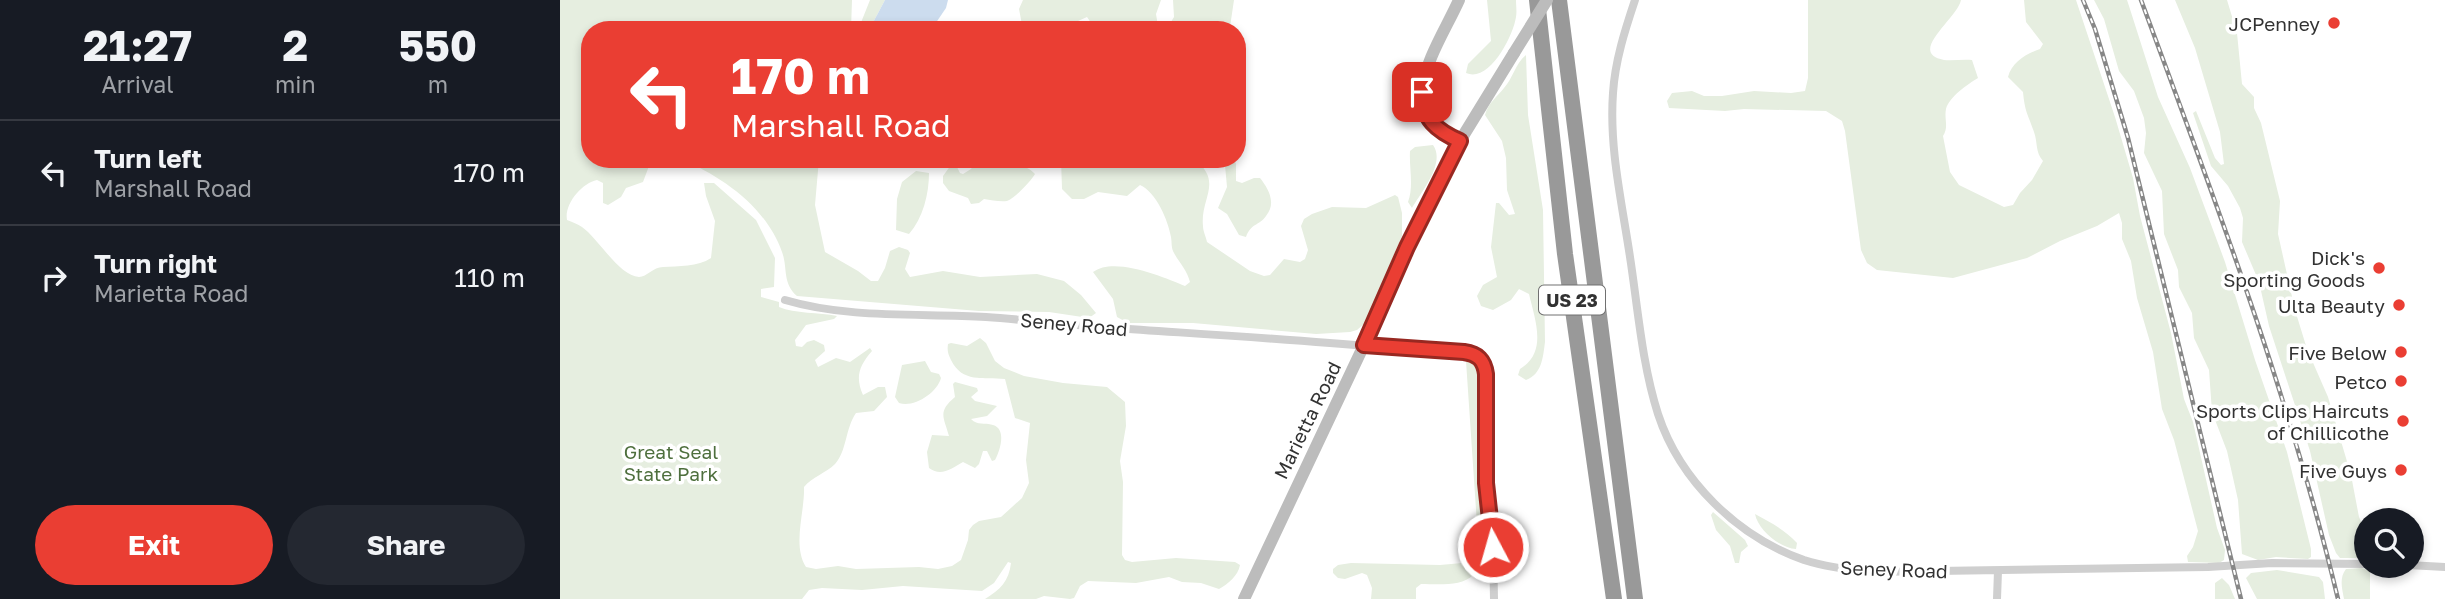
<!DOCTYPE html>
<style>
body{margin:0;font-family:"Golos Text",sans-serif;background:#242831;color:#f1f3f6;height:100vh;display:flex;flex-direction:column;font-size:26px;white-space:nowrap}
*{box-sizing:border-box;margin:0}
p{font-size:23px;color:#9ea1a6}
.icon{flex:none;width:38px;height:38px;fill:none;stroke:currentColor;stroke-width:2;stroke-linecap:round;stroke-linejoin:round}
.map{position:relative;flex:1;overflow:hidden}
.side{display:flex;flex-direction:column;background:#171b24;width:560px}
.side>*{flex:none}
.banner{position:absolute;left:21px;top:21px;width:665px;height:147px;border-radius:28px;box-shadow:0 4px 10px #0003;background:#ea3e33;color:#fff;overflow:hidden}
.tools{position:absolute;left:1794px;top:508px;display:grid;gap:14px}
.tools a{display:grid;place-items:center;width:70px;height:70px;border-radius:50%;background:#171b24;box-shadow:0 4px 10px #0003;font-size:35px}
.pin{position:absolute;display:grid;place-items:center;width:60px;height:60px;color:#fff;margin:-30px;border-radius:14px;box-shadow:0 4px 10px #0006}
.me{position:absolute;width:77px;margin:-38px;rotate:354deg;stroke-linejoin:round;filter:drop-shadow(0 0 5px #0008)}
.turn{display:flex;align-items:center;gap:24px;height:147px;padding:0 35px;font-size:32px}
.turn .icon{width:91px;height:91px;stroke-width:2.5}
.turn b{display:block;font-size:49px;line-height:60px}
.eta{display:flex;justify-content:space-evenly;align-items:center;height:119px;text-align:center}
.eta b{font-size:42px;font-weight:700;line-height:49px}
.primary-button{display:flex;gap:14px;margin-top:auto;padding:14px 35px}
.primary-button a{flex:1;height:80px;border-radius:42px;background:#ea3e33;color:#fff;font-size:28px;font-weight:700;line-height:80px;text-align:center}
.primary-button a+a{background:#242831;color:#f1f3f6}
ul{padding:0;list-style:none}
li{display:flex;align-items:center;gap:21px;height:105px;padding:0 35px;border-top:2px solid #363941}
li div{flex:1}
li b{display:block;font-size:26px}
li em{font-style:normal}
main{display:flex;flex:1;min-height:0}
.map>svg:first-child{display:block}
.green{fill:#e6eee0}
.water{fill:#ccdcee}
.lines{fill:none;stroke-linecap:round;stroke-linejoin:round}
.street{stroke:#cfcfcf;stroke-width:8}
.secondary{stroke:#bcbcbc;stroke-width:12}
.highway{stroke:#999;stroke-width:16}
.rail-casing{stroke:#878787;stroke-width:4.5}
.rail{stroke:#fff;stroke-width:2;stroke-dasharray:5;stroke-linecap:butt}
.secondary-bridge{stroke:#bcbcbc;stroke-width:12}
.route-casing{stroke:#982821;stroke-width:18}
.route{stroke:#ea3e33;stroke-width:12}
.poi-dot{fill:#ea3e33;stroke:#fff;stroke-width:2.5}
.labels{text-anchor:middle;dominant-baseline:central;stroke-width:7;stroke-linejoin:round;paint-order:stroke}
.shield{fill:#fff;stroke:#707070;stroke-width:2}
.shield-label{font-size:18px;font-weight:bold;fill:#323232}
.poi-label{font-size:19px;fill:#323232;stroke:#fff;text-anchor:end}
.street-label{font-size:19px;fill:#323232;stroke:#fff}
.park-label{font-size:19px;fill:#4e6f3d;stroke:#fff}
</style>
<main>
<section class="side">
<div class="eta">
<div><b>21:27</b><p>Arrival</p></div>
<div><b>2</b><p>min</p></div>
<div><b>550</b><p>m</p></div>
</div>
<ul>
<li><svg class="icon" aria-label="left" viewBox="0 0 24 24"><path d="M17 20v-9H6M10 6l-5 5 5 5"/></svg><div><b>Turn left</b><p>Marshall Road</p></div><em>170 m</em></li>
<li><svg class="icon" aria-label="right" viewBox="0 0 24 24"><path d="M7 20v-9h11M14 6l5 5-5 5"/></svg><div><b>Turn right</b><p>Marietta Road</p></div><em>110 m</em></li>
</ul>
<div class="primary-button"><a>Exit</a><a>Share</a></div>
</section>
<div class="map">
<svg width="1885" height="599" viewBox="0 0 1885 599">
<rect width="100%" height="100%" fill="#fff"/>
<path class="green" d="M0,0H292L291,30H30V159H98L89,166L83,182L66,188L61,197L48,205L43,203V183L37,180C22,183 4,204 7,220C12,222 18,224 22,227C38,238 59,276 79,277C87,277 93,267 103,267C118,266 138,267 151,258L155,221L146,196L144,183H154L196,220L215,258L214,287L201,289V297L219,302V307C235,314 259,312 277,316L274,319L246,325L235,340L236,346L242,347L247,342L254,340L264,345L265,351L255,360L258,367L276,358L290,362L310,348L312,351C299,366 295,377 303,395L318,387H325L327,397L314,411L296,413C285,429 287,451 275,464C266,473 252,477 244,487C245,512 232,545 246,567L256,569L278,566L296,569L359,567L378,569L392,566L401,560L408,540L409,530L413,525L419,521L441,517L462,498L469,483L466,460L470,423L455,418L445,379C423,377 402,383 391,360C388,354 387,351 388,344L391,343L407,346L420,338L426,343L435,361L444,368L464,376L503,383L547,387L565,402L566,426L560,461L563,482L562,555L565,560L572,562L616,558L675,562L680,565C678,576 668,584 659,589L641,583L622,582L609,577L576,583L528,581L520,586L514,598L510,599L484,596L476,599H425C440,590 449,581 451,563L448,562L434,583L422,591L343,586L302,590L262,588L249,590L242,599H0Z
M310,0H325L309,30H298Z
M463,0H601L596,14L598,26L596,30H536L527,17L518,21L516,30H463L459,9Z
M613,0H674L670,27L667,30H606L614,17Z
M927,0H956C956,5 957,12 956,17C953,37 929,83 906,73L908,64L931,41Z
M1248,0H1401C1398,18 1346,53 1384,60C1393,61 1403,59 1412,60L1418,78C1408,84 1389,97 1386,109C1384,119 1389,127 1383,136L1390,172L1399,185L1444,207L1453,205L1460,193L1472,180L1483,161C1475,152 1478,143 1474,132C1468,114 1465,113 1463,92L1448,77C1452,62 1466,54 1480,49L1483,44L1466,22L1464,0H1516L1555,117L1573,178L1580,216L1611,333L1624,399L1633,422L1657,528L1665,550L1664,560L1659,563L1628,562L1627,556L1633,547L1638,531L1614,440L1602,409L1593,352L1577,298L1571,261L1562,239V223L1559,213L1537,226L1500,241L1467,258L1393,278L1317,270L1307,263L1301,250L1285,131L1282,121L1266,111L1184,109L1165,111L1109,108L1107,101L1112,93L1132,91L1144,96H1162L1194,91L1231,93L1245,91L1248,78Z
M1534,0H1567L1569,6L1598,97L1630,168L1665,262L1695,360L1727,452L1751,549V557L1748,559L1716,557L1698,560L1682,554L1678,500L1667,451L1652,412L1649,370L1634,338L1632,313L1619,287L1618,270L1604,234L1602,191L1584,153L1586,133L1584,118L1574,91L1559,71L1544,19Z
M1615,0H1667L1677,33L1682,84L1694,97V108L1701,123L1720,201L1718,234L1735,310L1747,349L1768,397L1791,475L1799,517L1806,533V558H1780L1776,553L1769,535L1750,451L1709,326L1699,282L1682,242L1683,218L1680,208L1668,186L1651,166L1633,113L1636,111L1655,158L1661,165L1664,164L1660,132L1635,48Z
M966,55L968,115L983,210L985,342C983,357 982,374 966,380L958,375L960,369C988,352 975,320 969,294L959,289L951,300L933,310L921,306L917,296L923,285L937,277L931,247L936,203H939L949,215L955,214L947,190L946,158L942,141L925,115C928,103 937,97 944,88C953,78 955,64 966,55Z
M873,145C886,163 861,192 852,208L848,202C854,186 849,168 850,151L855,147Z
M121,159H259L255,205L265,252L298,271L311,281H318L325,268L330,251L339,247L348,250L350,253L345,269L350,277L383,271L420,277L477,274L504,281L521,295L536,313L529,318L489,312L419,311L237,296C222,283 228,268 222,252C206,207 163,177 121,159Z
M418,159C435,159 463,161 475,174C472,180 454,199 447,201C440,202 431,200 424,199L419,203L411,204L408,198L389,191L383,183V176L391,165L397,167L400,173L403,174L411,169Z
M501,159H634C664,182 640,198 643,226C643,231 646,237 647,242L690,271L704,276L710,275L724,259L740,262L745,259L748,250L741,226L744,219L752,214L772,207L806,208L835,195L838,197L842,213V236L805,323L797,330L790,332L756,334L633,323H568L557,317L553,299L533,272C554,256 604,277 625,286L630,282C627,270 620,264 614,253C611,248 612,243 611,237C608,220 596,192 580,185L567,196L538,192L524,199H512L502,189Z
M667,159H674L676,164V181L682,183L694,178H700C708,188 717,203 706,216C699,226 691,223 686,237L679,235L667,214L658,208L667,187L665,165Z
M356,171L369,173C369,194 363,218 349,234L336,230L337,199L342,182Z
M912,357C921,368 917,391 917,405C916,455 924,506 927,556C920,562 919,569 913,575C902,587 876,584 861,584L856,588V599H811L812,588L807,575L802,573L785,579L778,578L773,573V569L778,565L791,563L880,565L913,562L919,554L906,361V358Z
M365,361L371,372L379,374L381,378C377,393 354,408 339,403L335,397L342,365Z
M395,382L417,388L418,391L411,397L415,401L437,406L427,416L411,419C418,426 424,422 433,425C447,429 440,451 435,460L432,461L427,451H423L419,464L415,468L403,462C391,469 381,477 369,468L367,452L372,435L389,436C384,417 377,412 395,397L393,384Z
M1153,512L1185,540L1188,546L1181,552L1179,563H1175L1170,546L1156,530L1151,515Z
M1195,514C1210,522 1225,530 1237,543L1236,549C1220,548 1198,530 1195,514Z
M1786,569L1802,568L1810,571V599H1784C1782,588 1779,578 1786,569Z
M1717,570L1759,577L1763,582L1765,599H1697L1686,578L1691,573Z
M1662,578L1669,585L1675,599H1655V583Z"/>
<path class="water" d="M325,0H388L386,8L371,30H309Z"/>
<g class="lines">
<path class="street" d="M1075,0C1065,30 1055,61 1053,93C1049,148 1062,203 1070,257C1078,309 1082,364 1098,414C1120,481 1178,537 1244,560C1266,567 1289,570 1312,572L1648,567L1712,563L1806,564
M225,300C289,319 360,313 426,317C468,320 510,325 553,328C641,334 729,339 817,347C845,350 886,345 912,353C922,356 925,365 926,374V460L933,547L934,599
M1848,565L1885,567
M1437,599L1438,571"/>
<path class="secondary" d="M899,0C877,49 829,110 900,141
M684,599L804,345L847,246L900,141L954,53"/>
<path class="highway" d="M977,0L1005,254L1054,599
M999,0L1075,599"/>
<defs>
<path id="rail" d="M1523,0L1535,29L1568,138L1681,599
M1581,0C1654,197 1729,394 1778,599"/>
</defs>
<use href="#rail" class="rail-casing"/>
<use href="#rail" class="rail"/>
<path class="secondary-bridge" d="M954,53L987,0"/>
</g>
<g class="lines">
<defs>
<path id="route" d="M862,92C862,119 877,131 900,141L847,247L804,345L904,352C918,354 924,360 926,374V483L933,547"/>
</defs>
<use href="#route" class="route-casing"/>
<use href="#route" class="route"/>
</g>
<g class="poi-dot">
<circle cx="1774" cy="23" r="7"/>
<circle cx="1819" cy="268" r="7"/>
<circle cx="1839" cy="305" r="7"/>
<circle cx="1841" cy="352" r="7"/>
<circle cx="1841" cy="381" r="7"/>
<circle cx="1843" cy="421" r="7"/>
<circle cx="1841" cy="470" r="7"/>
</g>
<g class="labels">
<rect class="shield" x="979" y="285.5" width="66" height="29" rx="5"/>
<g class="shield-label">
<text x="1012" y="300">US 23</text>
</g>
<g class="poi-label">
<text x="1760" y="23">JCPenney</text>
<text x="1805" y="257">Dick's<tspan x="1805" dy="22">Sporting Goods</tspan></text>
<text x="1825" y="305">Ulta Beauty</text>
<text x="1827" y="352">Five Below</text>
<text x="1827" y="381">Petco</text>
<text x="1829" y="410">Sports Clips Haircuts<tspan x="1829" dy="22">of Chillicothe</tspan></text>
<text x="1827" y="470">Five Guys</text>
</g>
<g class="street-label">
<text transform="translate(514 324) rotate(5)">Seney Road</text>
<text transform="translate(747 420) rotate(-64)">Marietta Road</text>
<text transform="translate(1334 569) rotate(2)">Seney Road</text>
</g>
<g class="park-label">
<text x="111" y="451">Great Seal<tspan x="111" dy="22">State Park</tspan></text>
</g>
</g>
</svg>
<div class="tools">
<a><svg class="icon" aria-label="search" viewBox="0 0 24 24"><circle cx="10" cy="10" r="6"/><path d="M15 15l6 6"/></svg></a>
</div>
<div class="pin" style="left:862px;top:92px;background:#d93025"><svg class="icon" aria-label="arrive" viewBox="0 0 24 24"><path d="M6 21V4h12l-3 4 3 4H6"/></svg></div>
<svg class="me" style="left:933px;top:547px" viewBox="-20 -20 40 40"><circle r="17" fill="#ea3e33" stroke="#fff" stroke-width="3"/><path d="M0-11L8 9 0 5-8 9z" fill="#fff"/></svg>
<div class="banner">
<div class="turn"><svg class="icon" aria-label="left" viewBox="0 0 24 24"><path d="M17 20v-9H6M10 6l-5 5 5 5"/></svg><div><b>170 m</b>Marshall Road</div></div>
</div>
</div>
</main>
